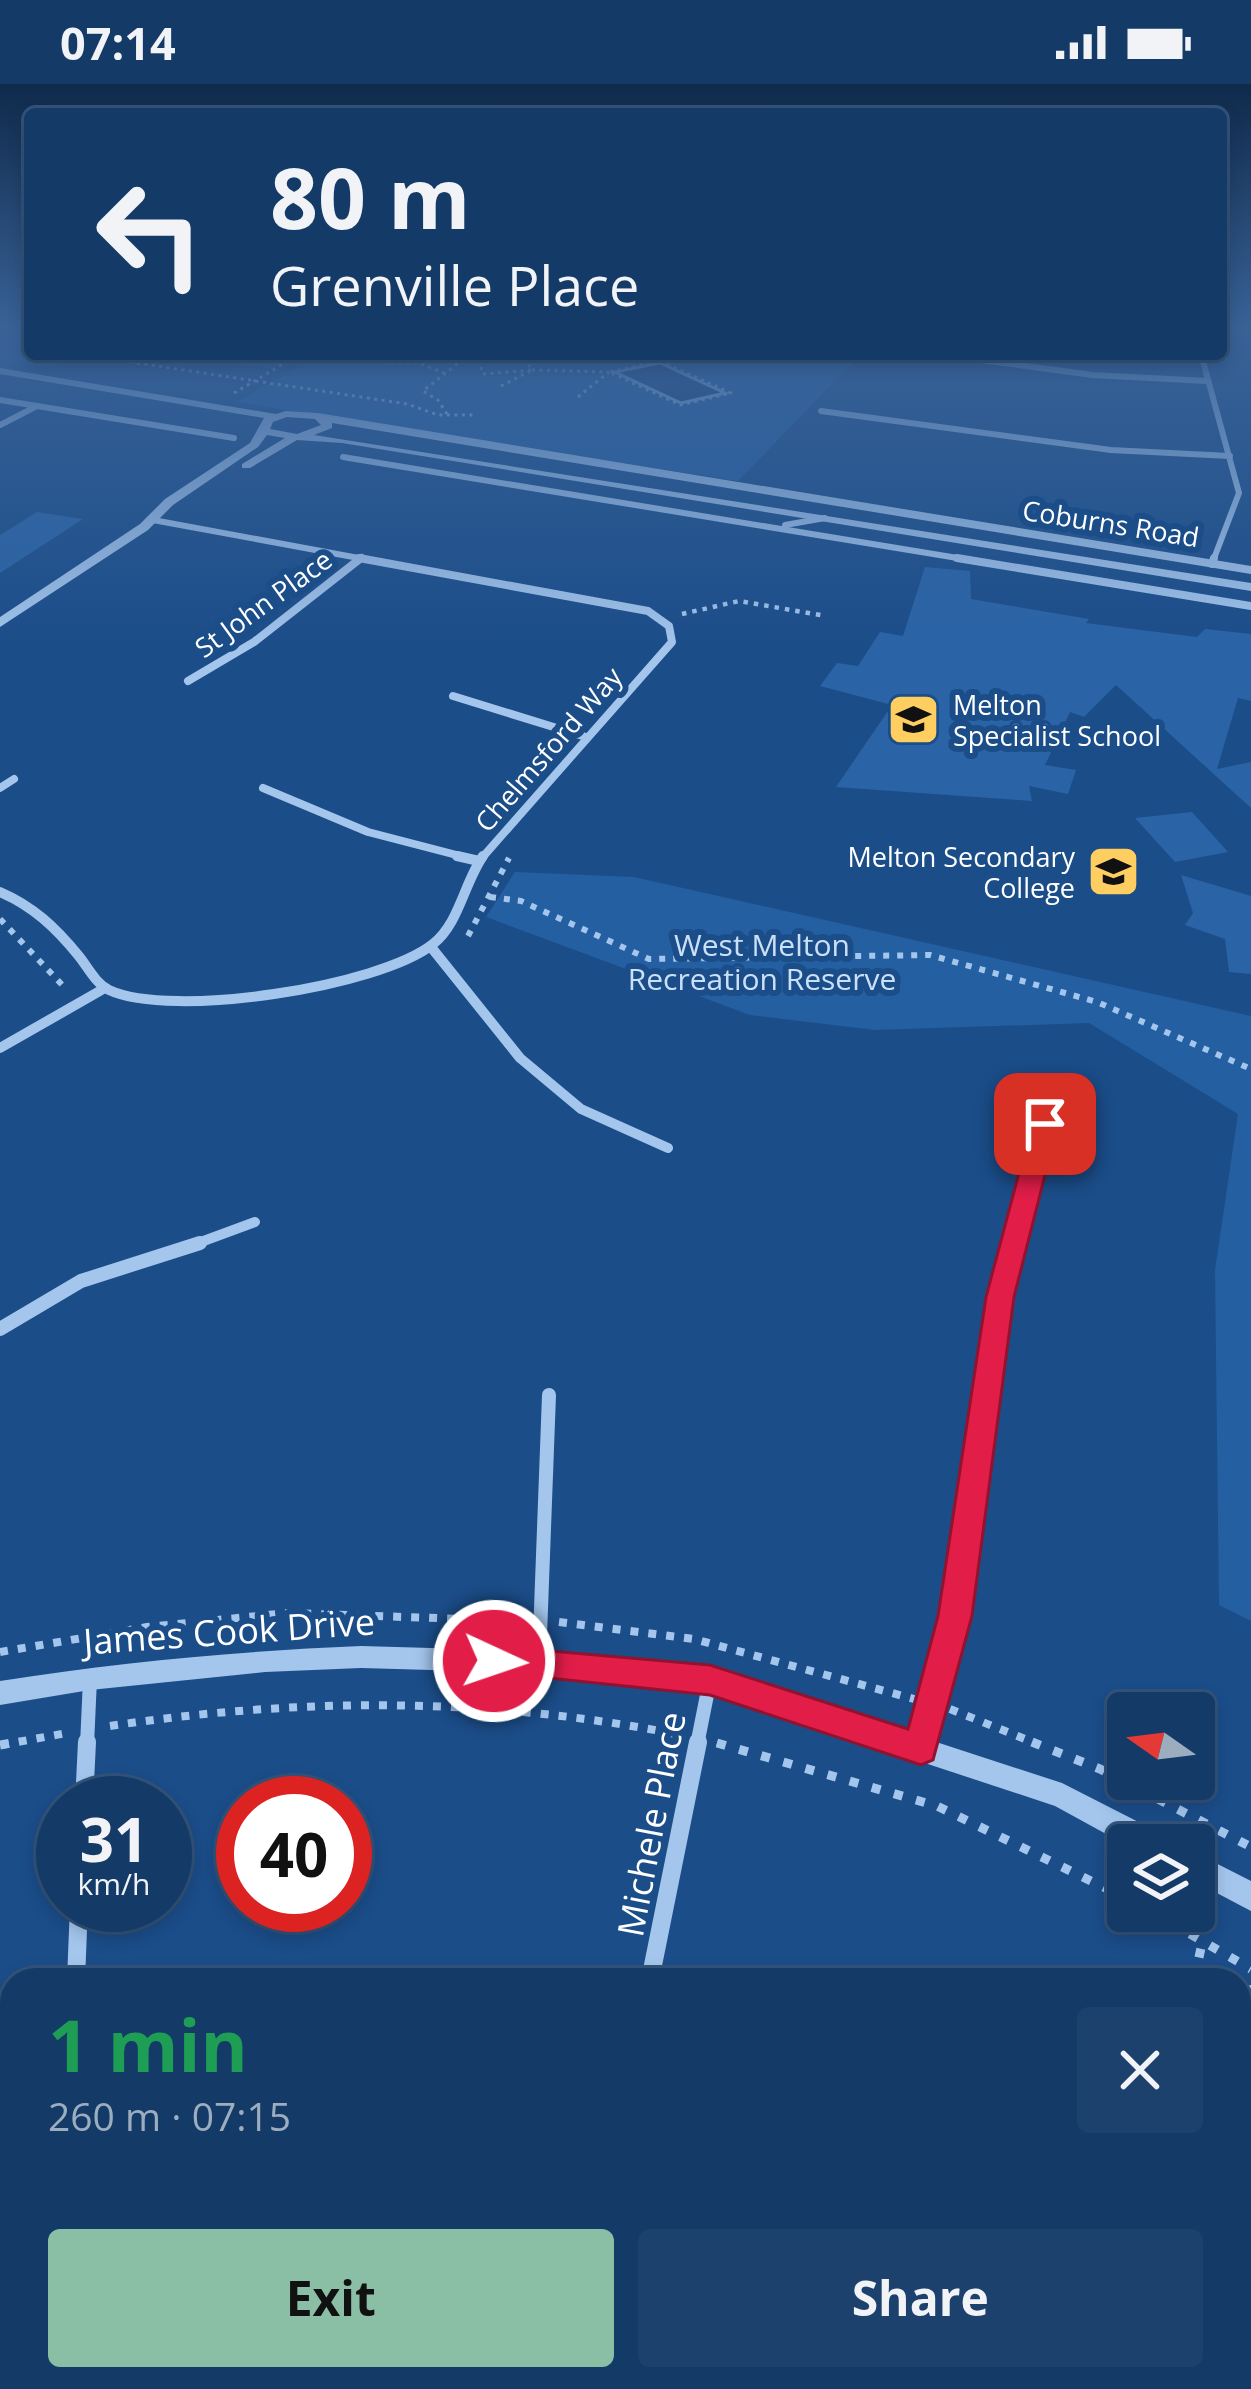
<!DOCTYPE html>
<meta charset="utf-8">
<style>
body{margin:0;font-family:"Open Sans",sans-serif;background:#1d416d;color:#f1f3f6;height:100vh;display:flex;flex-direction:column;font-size:45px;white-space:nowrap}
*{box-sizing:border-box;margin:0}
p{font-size:39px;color:#9dadc0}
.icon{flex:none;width:66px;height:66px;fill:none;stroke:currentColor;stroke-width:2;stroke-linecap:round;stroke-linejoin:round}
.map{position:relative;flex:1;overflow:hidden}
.panel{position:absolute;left:0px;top:1884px;width:1251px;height:423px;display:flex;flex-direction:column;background:#143a67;border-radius:36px 36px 0 0;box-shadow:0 6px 18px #0003,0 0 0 3px #33547b}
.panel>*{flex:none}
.hud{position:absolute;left:24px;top:24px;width:1203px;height:252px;border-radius:12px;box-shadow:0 6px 18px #0003,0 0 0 3px #33547b;background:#143a67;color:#f1f3f6;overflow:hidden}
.needle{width:78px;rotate:284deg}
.fabs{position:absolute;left:1107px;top:1608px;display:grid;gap:24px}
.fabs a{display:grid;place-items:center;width:108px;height:108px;border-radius:12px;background:#143a67;box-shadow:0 6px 18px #0003,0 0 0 3px #33547b;font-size:60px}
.speed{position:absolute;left:36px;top:1692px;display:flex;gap:24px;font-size:60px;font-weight:700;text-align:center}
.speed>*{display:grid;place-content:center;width:156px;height:156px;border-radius:50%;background:#143a67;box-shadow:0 6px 18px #0003,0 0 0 3px #33547b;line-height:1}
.speed small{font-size:30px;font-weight:400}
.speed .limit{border:18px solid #d22;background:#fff;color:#111}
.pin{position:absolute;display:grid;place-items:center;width:102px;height:102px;color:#fff;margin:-51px;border-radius:24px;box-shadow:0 6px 18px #0006}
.me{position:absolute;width:132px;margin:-66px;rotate:93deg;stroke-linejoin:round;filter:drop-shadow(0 0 9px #0008)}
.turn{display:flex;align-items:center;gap:42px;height:252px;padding:0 48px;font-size:54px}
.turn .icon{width:156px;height:156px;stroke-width:2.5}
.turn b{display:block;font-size:84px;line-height:102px}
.round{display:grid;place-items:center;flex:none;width:126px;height:126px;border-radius:12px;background:#1d416d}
.head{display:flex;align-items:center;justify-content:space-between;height:204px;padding:0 48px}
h1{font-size:72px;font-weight:700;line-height:90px;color:#1e9e55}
.cta{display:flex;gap:24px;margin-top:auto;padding:24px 48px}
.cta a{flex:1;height:138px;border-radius:12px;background:#8abfa5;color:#111;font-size:48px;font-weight:700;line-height:138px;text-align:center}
.cta a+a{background:#1d416d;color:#f1f3f6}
.status{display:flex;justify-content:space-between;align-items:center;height:84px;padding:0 60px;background:#143a67;direction:ltr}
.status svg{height:33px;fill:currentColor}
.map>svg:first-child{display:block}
.green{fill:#245fa2}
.water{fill:#123867;stroke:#97c1ef;stroke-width:3}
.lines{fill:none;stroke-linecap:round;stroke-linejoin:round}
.river{fill:#123867;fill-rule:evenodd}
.building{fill:#2a64a7}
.path-far4{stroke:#a4c6ed;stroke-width:3;stroke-dasharray:3 4.5;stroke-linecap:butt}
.path-far3{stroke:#a4c6ed;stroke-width:4.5;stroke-dasharray:4.5 6;stroke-linecap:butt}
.path-far2{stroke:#a4c6ed;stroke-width:6;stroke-dasharray:6 8;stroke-linecap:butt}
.path-far1{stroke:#a4c6ed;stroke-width:8;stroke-dasharray:8 10;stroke-linecap:butt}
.path{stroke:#a4c6ed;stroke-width:9;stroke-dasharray:9 14;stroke-linecap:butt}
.minor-far4{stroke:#a4c6ed;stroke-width:6}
.minor-far3{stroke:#a4c6ed;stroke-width:8}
.minor-far2{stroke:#a4c6ed;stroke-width:10}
.minor-far1{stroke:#a4c6ed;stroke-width:14}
.minor{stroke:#a4c6ed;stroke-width:18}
.tertiary{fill:#a4c6ed;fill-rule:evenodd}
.route{fill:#e11d48;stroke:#92132f;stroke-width:3}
.labels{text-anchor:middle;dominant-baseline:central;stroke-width:12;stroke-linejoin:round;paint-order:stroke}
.far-street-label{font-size:27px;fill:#fff;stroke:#1b4d89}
.far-poi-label{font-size:27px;fill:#fff;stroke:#1b4d89;text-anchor:start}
.park-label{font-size:30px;fill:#cae0f9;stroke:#1b4d89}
.near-street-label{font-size:36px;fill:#fff;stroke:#1b4d89}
</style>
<div class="status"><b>07:14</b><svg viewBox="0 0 49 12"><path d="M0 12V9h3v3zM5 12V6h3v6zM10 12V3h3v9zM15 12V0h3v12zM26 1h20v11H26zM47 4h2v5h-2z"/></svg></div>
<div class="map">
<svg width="1251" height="2305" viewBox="0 0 1251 2305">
<rect width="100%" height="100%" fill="#1b4d89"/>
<path class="green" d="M0,244H30V270H79L52,284L0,276Z
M174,270H861L738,397L237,318L314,274H290L274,285Z
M515,788L634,793L1251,932V1537L1219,1521L1215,1186L1238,1030L1089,939L875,946L750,931L486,833Z"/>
<path class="water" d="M660,279L725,309L681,319L615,288Z"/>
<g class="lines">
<path class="river" d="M14,244H30V253L17,249Z"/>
</g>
<path class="building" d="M37,428L83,435L0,489V451Z
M925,483L970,487L971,515L1089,535L1086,539L1197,553L1205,545L1251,550V617L1238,614L1217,685L1251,678V724L1116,601L1084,633L1070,628L1045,681L1076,686L1068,710L1029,702L1032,717L836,703L892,621L820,602L837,579L858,582L880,548L903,552Z
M1192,728L1228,768L1175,778L1135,734Z
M1181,791L1251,812V890L1229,888L1225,855L1185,841L1193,829Z"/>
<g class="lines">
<path class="path-far4" d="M85,271L407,320L438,331H477
M525,274L532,286L483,290L479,277Z
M660,277L731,309L680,321L609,288Z
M384,278H416L444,289
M532,286L609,288
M501,302L532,286
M234,309L300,270L349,277L471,270
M578,313L609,288
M447,330L438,316L423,307L467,272"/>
<path class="path-far3" d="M682,530L739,517L826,532"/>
<path class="path-far2" d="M490,813L521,817L649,875L930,871L1097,918L1251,985
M0,835L67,906
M468,852L509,774"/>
<path class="path-far1" d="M559,1538L694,1555L914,1615
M0,1568L147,1543L288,1529L521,1537
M950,1625L1040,1661
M110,1642C303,1613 490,1613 681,1651
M717,1659L724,1661
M1,1661L67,1649"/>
<path class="path" d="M1032,1658L1100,1685L1251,1763
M717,1659L937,1722L1128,1815
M0,1661L17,1658
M1150,1827L1251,1885
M1194,1896L1203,1855
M1239,2125L1251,2060
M1079,2305L1082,2295
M1198,2305L1201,2295"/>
<path class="minor-far4" d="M1201,270L1239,409L1213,477
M943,271L1093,291L1207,297
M0,316L234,354
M821,327L1111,366L1230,372
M0,341L37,322
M343,373L976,477
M153,436L375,477
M785,441L825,434
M357,477L362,473"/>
<path class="minor-far3" d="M359,474L648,527L669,542L672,558L481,775
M957,474L1251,522
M1212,480L1214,474
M188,597L254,558L361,474
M453,612L586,653
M0,704L14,695
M263,704L368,748L472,775"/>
<path class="minor-far2" d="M457,772L479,777
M0,808C33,822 56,844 78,871C88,883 95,899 109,906C171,935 379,903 433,860C459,840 464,799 483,772
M431,863L520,974L581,1025L668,1064
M0,964L105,904
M190,1162L255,1138
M1013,1162L1045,1040"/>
<path class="minor-far1" d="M0,1245L81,1197L200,1159
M539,1578L549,1311
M87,1661L90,1595
M697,1661L710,1596
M922,1661L955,1532L1000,1213L1014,1159"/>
<path class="minor" d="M921,1665L923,1658
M84,1719L87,1658
M76,1896L79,1821
M650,1896L698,1658
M1239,1938L1251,1910
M1127,2305L1131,2295"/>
<path class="tertiary" d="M0,284L276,330L286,327L318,329L1251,482V490L332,339V344L314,351L1251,499V507L342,359L297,356L250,384H242V380L285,354L267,351L258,363L173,421L148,446L0,543V533L140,440L165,415L250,359L264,334L0,290ZM287,333L315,335L321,341L297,350L270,345L273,338Z
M361,1562L539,1567L710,1584L1062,1699L1164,1751L1168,1761L1128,1762L1055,1722L710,1608L539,1589L361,1584L265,1588L90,1606L0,1621V1597C120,1578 240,1567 361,1562Z
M1194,1768L1251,1797V1827L1194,1797Z"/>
</g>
<linearGradient id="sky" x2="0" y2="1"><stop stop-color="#0f2a4b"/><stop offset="0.43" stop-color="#396297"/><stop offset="1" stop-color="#396297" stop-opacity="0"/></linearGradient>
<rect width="1251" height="567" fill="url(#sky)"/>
<path class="route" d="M1045,1032L1058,1040L1014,1213L972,1532L933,1676L921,1681L710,1611L482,1587L477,1577L482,1566L494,1562L710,1581L908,1645L938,1532L986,1213L1032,1040Z"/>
<defs>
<symbol id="school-square" viewBox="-11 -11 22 22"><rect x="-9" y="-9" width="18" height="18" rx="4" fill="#fece61" stroke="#1b4d89"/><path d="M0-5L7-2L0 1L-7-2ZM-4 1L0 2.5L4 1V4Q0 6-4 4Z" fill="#111"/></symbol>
</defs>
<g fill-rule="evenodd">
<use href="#school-square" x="884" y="606" width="59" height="59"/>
<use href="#school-square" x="1084" y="758" width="59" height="59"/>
</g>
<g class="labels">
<g class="far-street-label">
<text transform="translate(1111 439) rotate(9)">Coburns Road</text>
<text transform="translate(263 519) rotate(-36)">St John Place</text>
<text transform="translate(548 665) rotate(-49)">Chelmsford Way</text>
</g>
<g class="far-poi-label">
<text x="953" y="620">Melton<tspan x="953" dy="31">Specialist School</tspan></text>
<text x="1075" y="772" text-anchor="end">Melton Secondary<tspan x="1075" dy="31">College</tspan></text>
</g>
<g class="park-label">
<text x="762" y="860">West Melton<tspan x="762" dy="34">Recreation Reserve</tspan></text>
</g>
<g class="near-street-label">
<text transform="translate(229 1547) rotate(-4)">James Cook Drive</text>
<text transform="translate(651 1740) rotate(-79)">Michele Place</text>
</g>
</g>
</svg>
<div class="fabs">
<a><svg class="needle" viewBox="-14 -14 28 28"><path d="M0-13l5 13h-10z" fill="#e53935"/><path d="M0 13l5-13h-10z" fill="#9dadc0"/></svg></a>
<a><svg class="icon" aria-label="layers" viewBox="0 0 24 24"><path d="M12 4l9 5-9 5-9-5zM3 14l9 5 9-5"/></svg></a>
</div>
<div class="speed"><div>31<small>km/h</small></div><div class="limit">40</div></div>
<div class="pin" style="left:1045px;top:1040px;background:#d93025"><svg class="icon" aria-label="arrive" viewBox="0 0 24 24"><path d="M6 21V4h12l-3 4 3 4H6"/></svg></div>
<svg class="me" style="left:494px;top:1577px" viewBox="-20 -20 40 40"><circle r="17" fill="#e11d48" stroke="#fff" stroke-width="3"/><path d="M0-11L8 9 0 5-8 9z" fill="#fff"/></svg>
<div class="hud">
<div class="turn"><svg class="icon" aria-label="left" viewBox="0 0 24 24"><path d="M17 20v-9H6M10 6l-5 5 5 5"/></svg><div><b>80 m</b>Grenville Place</div></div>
</div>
<section class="panel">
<div class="head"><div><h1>1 min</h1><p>260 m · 07:15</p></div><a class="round"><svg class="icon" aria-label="close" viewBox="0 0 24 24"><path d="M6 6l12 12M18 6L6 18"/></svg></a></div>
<div class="cta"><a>Exit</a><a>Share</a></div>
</section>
</div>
